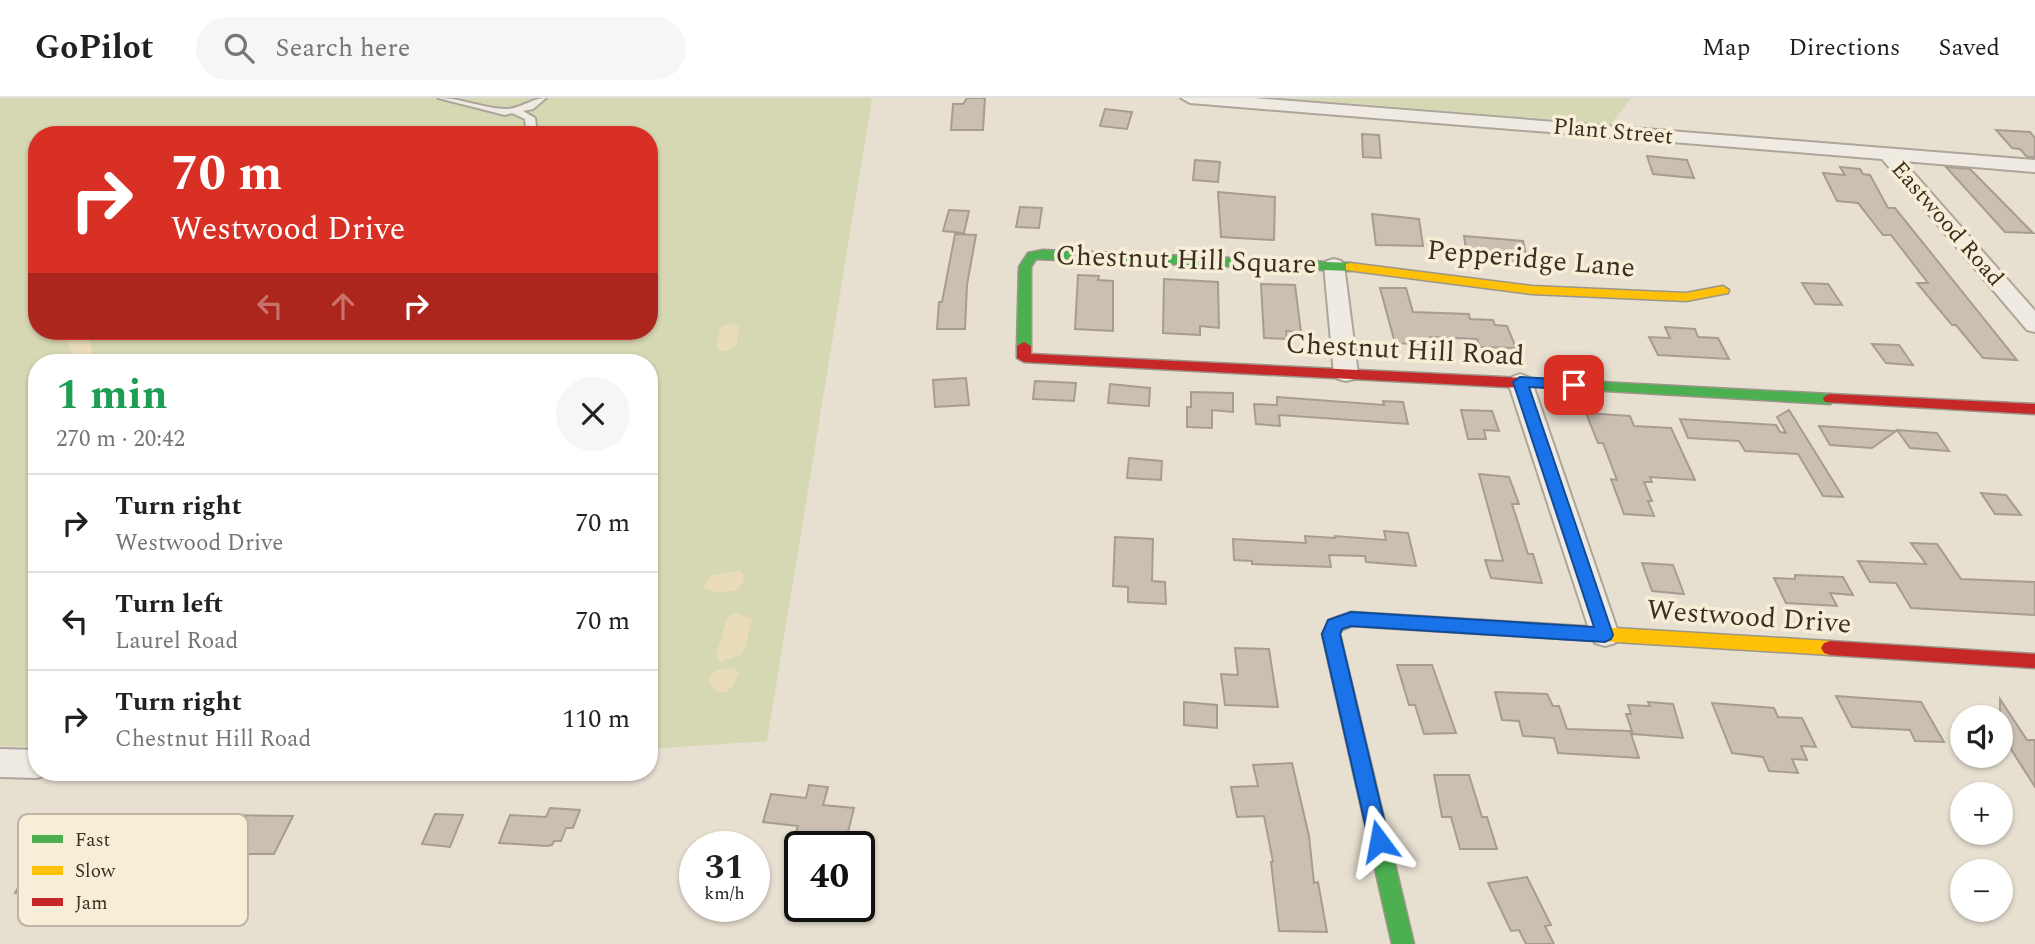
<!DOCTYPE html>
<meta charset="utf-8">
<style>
body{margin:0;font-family:Spectral,serif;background:#f6f6f6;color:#202124;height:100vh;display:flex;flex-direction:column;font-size:26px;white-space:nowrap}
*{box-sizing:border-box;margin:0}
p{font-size:23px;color:#757577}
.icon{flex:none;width:38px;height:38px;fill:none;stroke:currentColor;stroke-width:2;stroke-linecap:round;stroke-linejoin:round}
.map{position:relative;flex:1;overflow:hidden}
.sheet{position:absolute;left:28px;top:256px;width:630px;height:427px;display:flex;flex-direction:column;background:#fff;border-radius:28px;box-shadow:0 2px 5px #0004}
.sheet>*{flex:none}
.top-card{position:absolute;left:28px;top:28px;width:630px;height:214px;border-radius:28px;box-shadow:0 2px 5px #0004;background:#d93025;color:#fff;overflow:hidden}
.buttons{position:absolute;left:1950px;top:607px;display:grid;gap:14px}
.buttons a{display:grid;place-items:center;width:63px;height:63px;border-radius:50%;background:#fff;box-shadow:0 2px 5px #0004;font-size:35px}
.speed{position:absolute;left:679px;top:733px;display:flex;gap:14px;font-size:35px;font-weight:700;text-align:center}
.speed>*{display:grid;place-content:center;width:91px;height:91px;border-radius:50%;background:#fff;box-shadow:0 2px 5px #0004;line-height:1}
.speed small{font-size:18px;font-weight:400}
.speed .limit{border:4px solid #111;border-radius:10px;background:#fff;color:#111}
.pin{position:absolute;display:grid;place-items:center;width:60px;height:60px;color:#fff;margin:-30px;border-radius:14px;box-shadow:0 4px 10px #0006}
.me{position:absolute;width:77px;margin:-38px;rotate:347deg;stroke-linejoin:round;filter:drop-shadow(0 0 5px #0008)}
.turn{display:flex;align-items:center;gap:24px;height:147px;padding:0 28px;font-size:32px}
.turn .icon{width:91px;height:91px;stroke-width:2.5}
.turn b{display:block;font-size:49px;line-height:60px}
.lanes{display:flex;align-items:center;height:66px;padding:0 28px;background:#0003;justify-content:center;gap:35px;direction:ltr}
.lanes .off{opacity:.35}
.round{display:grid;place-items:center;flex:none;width:74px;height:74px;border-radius:37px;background:#f6f6f6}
.head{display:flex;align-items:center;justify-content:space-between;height:119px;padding:0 28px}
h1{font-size:42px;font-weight:700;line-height:52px;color:#1e9e55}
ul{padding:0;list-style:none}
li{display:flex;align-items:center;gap:21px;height:98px;padding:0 28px;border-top:2px solid #e0e0e0}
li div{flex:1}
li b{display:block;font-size:26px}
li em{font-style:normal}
header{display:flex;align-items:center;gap:42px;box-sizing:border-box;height:98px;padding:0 35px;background:#fff;border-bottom:2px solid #e0e0e0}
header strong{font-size:33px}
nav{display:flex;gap:38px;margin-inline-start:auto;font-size:24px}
.search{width:490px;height:63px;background:#f6f6f6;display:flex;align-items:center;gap:18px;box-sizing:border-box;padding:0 24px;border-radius:38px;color:#757577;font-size:26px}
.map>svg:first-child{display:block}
.green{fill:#d6d7b3;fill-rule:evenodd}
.sand{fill:#eadcb9}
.building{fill:#cbbfb2;stroke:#a89c90;stroke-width:2}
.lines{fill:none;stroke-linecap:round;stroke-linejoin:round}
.lane-casing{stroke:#ada599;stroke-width:4}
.street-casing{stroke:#ada599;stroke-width:4}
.fast-casing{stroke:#9c958a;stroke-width:3}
.slow-casing{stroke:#9c958a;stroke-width:3}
.jam-casing{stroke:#9c958a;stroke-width:3}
.lane{fill:#efebe3;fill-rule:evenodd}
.street{fill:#efebe3;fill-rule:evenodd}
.fast{fill:#4caf50;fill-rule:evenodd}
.slow{fill:#ffc107;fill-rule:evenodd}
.jam{fill:#c62828;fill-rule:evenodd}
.route{fill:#1a73e8;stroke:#114b97;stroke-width:2}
.labels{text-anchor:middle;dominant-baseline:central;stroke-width:7;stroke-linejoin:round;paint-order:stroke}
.far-street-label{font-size:23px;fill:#3d2e20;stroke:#f7eed8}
.street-label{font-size:28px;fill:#3d2e20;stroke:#f7eed8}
.key{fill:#f7eed8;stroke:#bfb4a1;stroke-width:2}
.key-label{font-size:19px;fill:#3d2e20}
</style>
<header>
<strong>GoPilot</strong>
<div class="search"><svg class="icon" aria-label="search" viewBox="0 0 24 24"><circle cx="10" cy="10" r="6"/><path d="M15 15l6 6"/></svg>Search here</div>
<nav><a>Map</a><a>Directions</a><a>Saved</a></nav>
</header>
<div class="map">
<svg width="2035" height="846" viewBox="0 0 2035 846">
<rect width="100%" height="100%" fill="#e7e0d1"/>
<path class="green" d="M0,0H872L767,643L649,651V264H37V649L0,648ZM37,37H649V233H37Z
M1286,0H1631L1611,26Z"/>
<path class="sand" d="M731,225L739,229L737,246L730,252L721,253L716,248L721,228Z
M62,233H88L94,264H71V251Z
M735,473H741L744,477L743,484L738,491C728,495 711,496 703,489L710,478Z
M737,515L752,521L746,548L741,557L720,564L716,558L726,523L732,516Z
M734,570L739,575L732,589L725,595L716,593L709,584L711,576L718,572Z"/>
<path class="building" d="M967,0H985L983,32H951L953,6H963Z
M1105,11L1132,14L1127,31L1100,28Z
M1996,32L2030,34L2035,40V59H2027L2020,51L2012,50Z
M1362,36L1379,37L1381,60L1363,59Z
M1647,58L1687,62L1694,80L1653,76Z
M1195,62L1220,64L1218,84L1193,82Z
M1840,69L1860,71L1863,76L1870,77L1888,110H1895L2017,262L1983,260L1956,227H1952L1917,185H1928L1891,137H1883L1858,105L1837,103L1823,75L1845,77Z
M1946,69L1970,71L2033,135L2005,134Z
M1218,94L1275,99L1274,142L1221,139Z
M1020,109L1042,110L1039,130L1016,129Z
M949,112L969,113L964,135L943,133Z
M1372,116L1419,121L1423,148L1376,147Z
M955,136L976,137L967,187L965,231H937L939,204H942Z
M1464,138L1523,143L1528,164L1467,158Z
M1078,177L1099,178L1098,182L1113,183V233L1075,231Z
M1164,181L1218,184L1219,230L1200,228V237L1163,235Z
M1802,185L1828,186L1842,207L1815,206Z
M1261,186L1295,187L1301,234L1286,233L1287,241L1264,240Z
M1380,190H1406L1413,214L1469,216L1470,221L1493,222L1495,227L1507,228L1516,250L1480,249L1477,241L1430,239L1432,247L1395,245Z
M1665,229L1695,231L1698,239L1718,240L1729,261L1658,257L1649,239L1670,240Z
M1872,246L1899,247L1913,267L1886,265Z
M966,280L969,307L935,309L933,282Z
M1035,283L1076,285L1074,303L1033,301Z
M1110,286L1150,290L1149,308L1108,305Z
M1191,294L1233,295V314L1212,312V330L1187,329V309H1191Z
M1277,299L1384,307L1383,303L1403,304L1408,326L1279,317L1280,328L1256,326L1254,306L1277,307Z
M1461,312L1492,313L1499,333L1484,332L1486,341H1468Z
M1789,312L1843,399L1823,398L1798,356L1745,353L1739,343L1688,340L1680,321L1776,327L1780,334L1786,335L1777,319Z
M1586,315L1630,318L1634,328L1671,330L1695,382L1650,379L1652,384H1644L1652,403H1648L1654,418L1624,416L1611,381L1617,382L1603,345H1598Z
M1819,328L1896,333L1872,350L1830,347Z
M1897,332L1937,335L1949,353L1910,350Z
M1129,360L1162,363L1161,382L1127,380Z
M1479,376L1509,379L1519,406H1512L1528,456H1533L1542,485L1491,480L1485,462L1503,463Z
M1981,395L2006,397L2021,417L1995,416Z
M1384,433L1408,435L1416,468L1366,464L1365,458L1329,457L1331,469L1252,466V463L1234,462L1233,441L1306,445L1305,438L1335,440V438L1386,442Z
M1115,439L1153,441L1152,483L1165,484L1166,506L1128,504V489L1113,488Z
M1911,445L1937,446L1961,481L2035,484V517L1911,510L1896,485L1870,484L1858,463L1926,466Z
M1642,465L1673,467L1684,496L1652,493Z
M1795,477L1843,479L1853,497L1830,495L1837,508L1786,505L1774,480L1795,481Z
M1235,550L1269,551L1278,609L1225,607L1221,576L1238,577Z
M1397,567H1432L1456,635L1424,636L1415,607H1409Z
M1495,594L1547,596L1553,608H1559L1567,631L1630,633L1639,660L1558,655L1554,640L1523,638L1519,623L1502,622Z
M1836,598L1921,604L1944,644L1915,643L1910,632L1852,629Z
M2000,601L2027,642H2035V689L2007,645H2000Z
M1184,604L1217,607V630L1184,627Z
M1648,604L1673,606L1683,640L1633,636L1626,616H1631L1628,607L1650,608Z
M1712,605L1774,610L1778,619L1802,620L1816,649L1801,648L1807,662L1792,661L1798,675L1769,673L1763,659L1732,655Z
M1292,665L1309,738L1314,785L1318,784L1327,834L1279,833L1271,764H1273L1264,718L1237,719L1231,689L1258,688L1253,667Z
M1434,677H1469L1482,719H1487L1497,751H1460L1451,719H1442Z
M809,687L828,689L823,707L854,710L845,746L794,740L798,728L763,724L771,696L806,700Z
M550,710L580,712L573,730H566L561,743H554L552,747L547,748L499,745L510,717L546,719Z
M435,716L463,717L450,749L422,746Z
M225,717L293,718L274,756H204Z
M98,728L75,768L66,769L61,778L50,779L41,794L15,795L53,729Z
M1527,779L1551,827L1545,828L1554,846H1526L1519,832L1511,833L1488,785Z"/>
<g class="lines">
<defs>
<path id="lane" d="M438,0C461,0 482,10 504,11C520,12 531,0 546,0L533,11L523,13L535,20L537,37H527L525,21L512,15L505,17Z"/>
<path id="street" d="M1181,0H1254L2035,62V74L1903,63L2035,213V234L2027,232L1882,61L1190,5Z
M1334,161L1341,163L1344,167L1358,276L1354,281L1346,283L1338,281L1334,276L1324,167L1327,163Z
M1520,276L1528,279L1532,284L1619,537L1615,545L1605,548L1595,545L1591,537L1508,284L1512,279Z
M0,651L37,652V674H49L48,676L37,680L0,679Z"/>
<path id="fast" d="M1043,152L1350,165L1356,169L1350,173L1036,161L1031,169V248L1024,252L1017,248L1019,169L1028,155Z
M1524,280L1830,296L1837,301L1830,306L1519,288L1517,285L1519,282Z
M1351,514L1482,522L1488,524L1491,529L1488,534L1482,536L1352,528L1342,532L1340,536L1414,846H1392L1322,536L1329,522Z"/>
<path id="slow" d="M1350,165L1532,188L1686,195L1723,188L1729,192L1728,195L1686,203L1532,196L1346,172V166Z
M1482,522L1830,543L1836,545L1839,550L1836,555L1830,557L1482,536L1476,534L1473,529L1476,524Z"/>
<path id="jam" d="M1024,244L1031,248V256L1524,280L1531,285L1524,290L1024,264L1017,260V248Z
M1830,296L2035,306V316L1825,304L1823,301L1825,298Z
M1830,543L2035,556V570L1830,557L1824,555L1821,550L1824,545Z"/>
</defs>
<use href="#lane" class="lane-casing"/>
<use href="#street" class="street-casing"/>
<use href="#fast" class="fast-casing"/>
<use href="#slow" class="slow-casing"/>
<use href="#jam" class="jam-casing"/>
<use href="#lane" class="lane"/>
<use href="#street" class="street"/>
<use href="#fast" class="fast"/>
<use href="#slow" class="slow"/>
<use href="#jam" class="jam"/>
</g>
<path class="route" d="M1520,279L1574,282L1581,287L1574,291L1529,289L1613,537L1611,541L1605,544L1351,528L1342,531L1340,536L1389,743L1386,749L1379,752L1372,749L1369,743L1322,536L1328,522L1351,514L1594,529L1513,284Z"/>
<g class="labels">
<g class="far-street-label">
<text transform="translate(1613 34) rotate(5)">Plant Street</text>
<text transform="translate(1947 126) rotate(49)">Eastwood Road</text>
</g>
<g class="street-label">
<text transform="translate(1531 161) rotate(5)">Pepperidge Lane</text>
<text transform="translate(1186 162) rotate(2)">Chestnut Hill Square</text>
<text transform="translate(1405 252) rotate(3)">Chestnut Hill Road</text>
<text transform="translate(1749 519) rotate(4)">Westwood Drive</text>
</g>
</g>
<rect x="18" y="716" width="230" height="112" rx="10" class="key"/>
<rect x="32" y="737" width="31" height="8" fill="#4caf50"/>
<rect x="32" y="768" width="31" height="9" fill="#ffc107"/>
<rect x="32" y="800" width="31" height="8" fill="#c62828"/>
<g class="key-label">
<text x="75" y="748">Fast</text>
<text x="75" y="779">Slow</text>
<text x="75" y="811">Jam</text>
</g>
</svg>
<div class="buttons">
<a><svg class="icon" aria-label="sound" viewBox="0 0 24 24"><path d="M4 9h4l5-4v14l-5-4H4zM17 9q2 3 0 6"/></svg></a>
<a>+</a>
<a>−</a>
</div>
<div class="speed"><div>31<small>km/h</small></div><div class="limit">40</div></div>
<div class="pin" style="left:1574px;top:287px;background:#d93025"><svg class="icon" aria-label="arrive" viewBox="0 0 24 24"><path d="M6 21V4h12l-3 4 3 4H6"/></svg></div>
<svg class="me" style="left:1379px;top:743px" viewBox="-20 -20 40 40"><path d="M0-17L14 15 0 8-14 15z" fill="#1a73e8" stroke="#fff" stroke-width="4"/></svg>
<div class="top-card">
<div class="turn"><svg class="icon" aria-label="right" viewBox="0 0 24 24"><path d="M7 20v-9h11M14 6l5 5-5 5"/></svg><div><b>70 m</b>Westwood Drive</div></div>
<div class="lanes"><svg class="icon off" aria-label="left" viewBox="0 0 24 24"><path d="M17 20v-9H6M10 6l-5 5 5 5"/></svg><svg class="icon off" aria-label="ahead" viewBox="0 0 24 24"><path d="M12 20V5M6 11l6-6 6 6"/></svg><svg class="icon" aria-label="right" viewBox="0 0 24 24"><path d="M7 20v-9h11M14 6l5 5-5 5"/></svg></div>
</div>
<section class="sheet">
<div class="head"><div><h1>1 min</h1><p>270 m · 20:42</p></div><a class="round"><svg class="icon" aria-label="close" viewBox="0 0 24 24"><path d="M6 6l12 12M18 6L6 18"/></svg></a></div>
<ul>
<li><svg class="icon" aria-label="right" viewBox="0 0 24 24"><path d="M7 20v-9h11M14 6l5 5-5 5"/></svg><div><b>Turn right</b><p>Westwood Drive</p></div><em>70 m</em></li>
<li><svg class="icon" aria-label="left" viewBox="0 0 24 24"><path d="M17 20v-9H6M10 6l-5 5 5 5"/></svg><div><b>Turn left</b><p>Laurel Road</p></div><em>70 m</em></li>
<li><svg class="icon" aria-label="right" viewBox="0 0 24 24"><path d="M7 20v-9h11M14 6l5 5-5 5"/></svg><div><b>Turn right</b><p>Chestnut Hill Road</p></div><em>110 m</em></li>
</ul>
</section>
</div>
